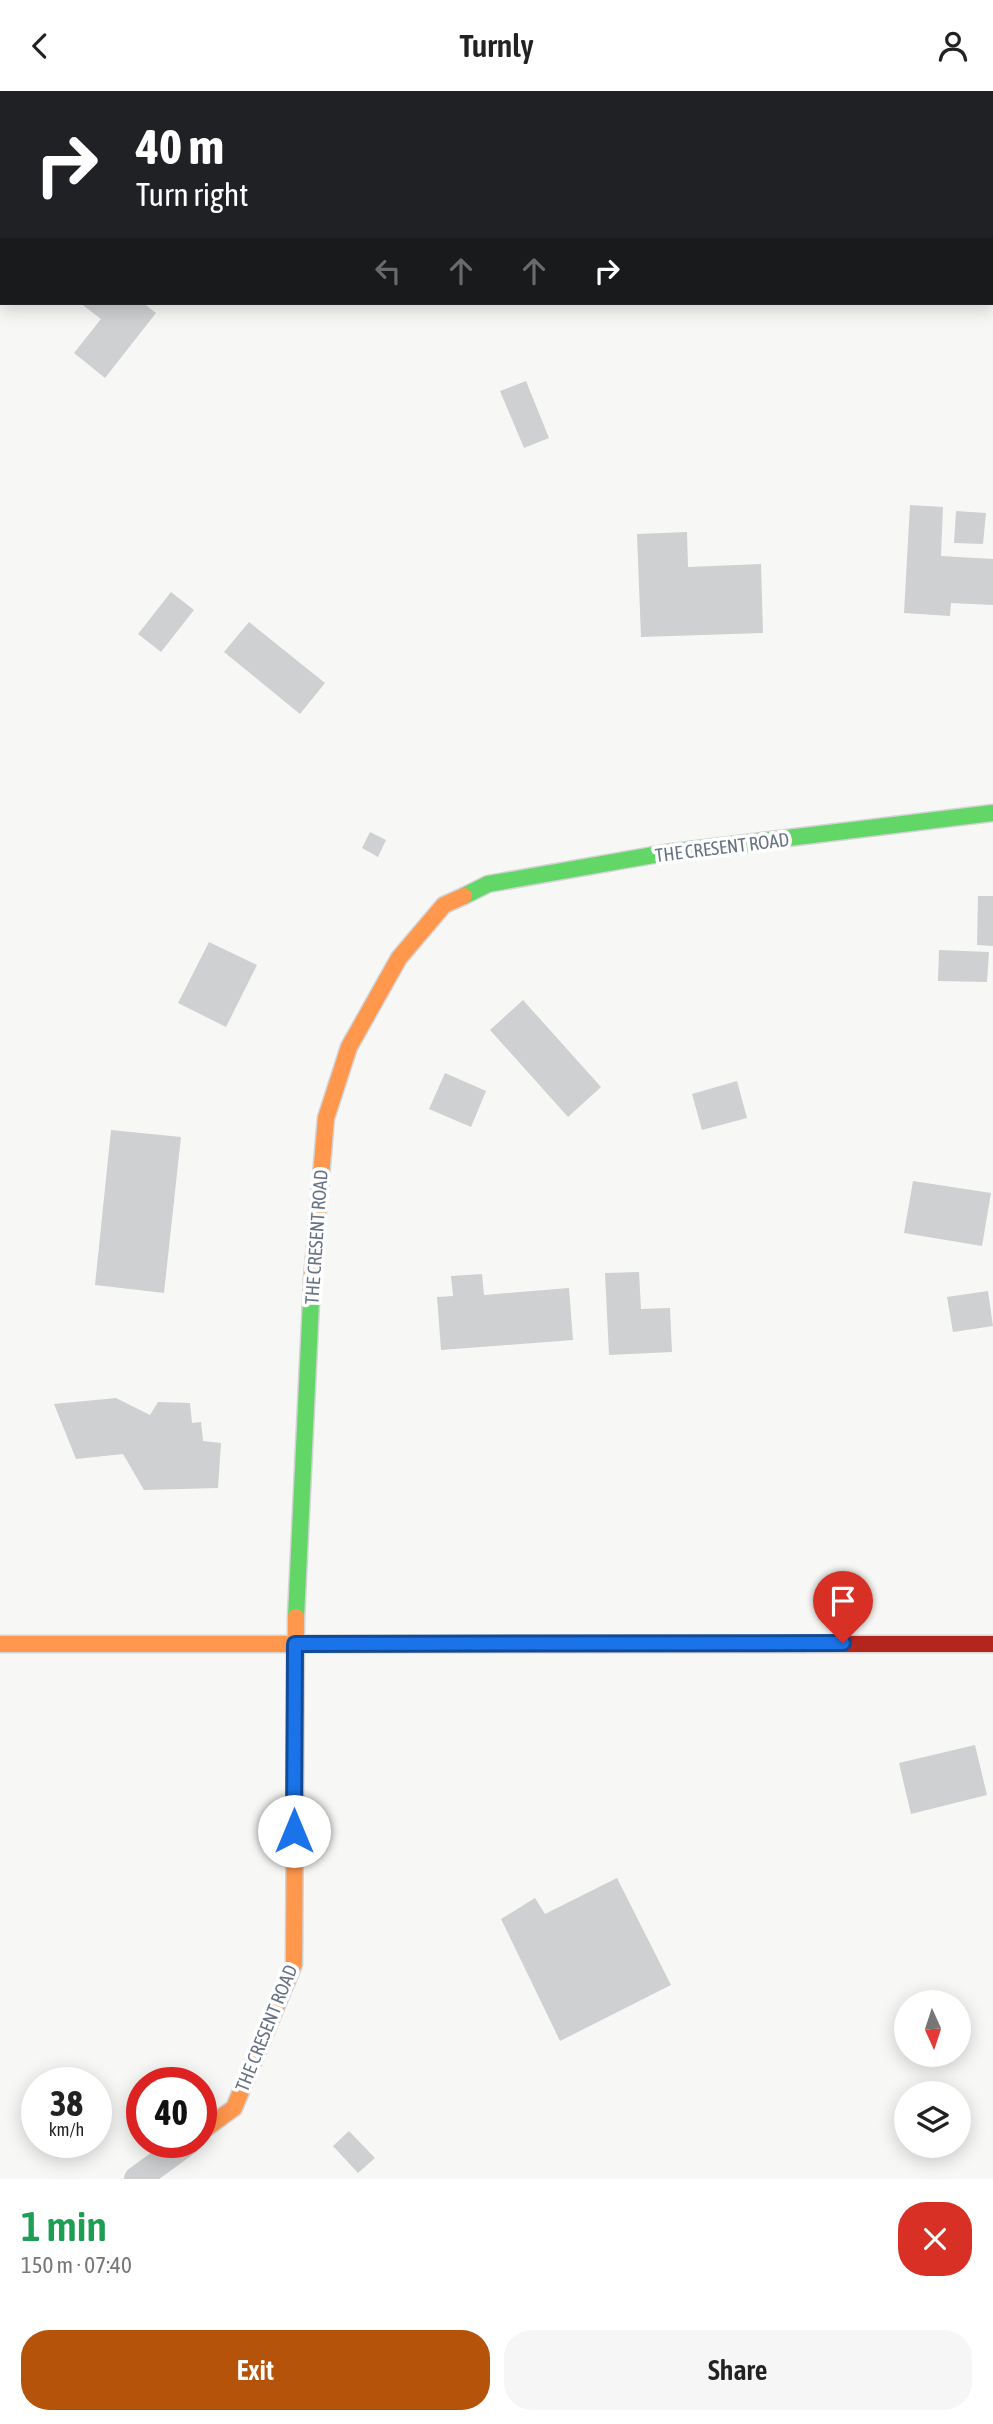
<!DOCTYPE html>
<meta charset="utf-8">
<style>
body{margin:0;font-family:"Asap Condensed",sans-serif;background:#f6f6f6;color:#222;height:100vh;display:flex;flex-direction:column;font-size:26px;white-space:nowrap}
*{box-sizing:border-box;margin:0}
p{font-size:23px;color:#767676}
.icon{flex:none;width:38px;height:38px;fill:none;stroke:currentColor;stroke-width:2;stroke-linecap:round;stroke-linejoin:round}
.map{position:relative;height:2088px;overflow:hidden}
.details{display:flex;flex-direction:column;background:#fff;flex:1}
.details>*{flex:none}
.guide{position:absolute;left:0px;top:0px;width:994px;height:214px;box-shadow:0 4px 18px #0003;background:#202124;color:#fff;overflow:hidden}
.needle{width:46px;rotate:177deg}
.buttons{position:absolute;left:894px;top:1899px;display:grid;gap:14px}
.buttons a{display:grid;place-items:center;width:77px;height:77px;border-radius:50%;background:#fff;box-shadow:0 4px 18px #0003;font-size:35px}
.speed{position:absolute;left:21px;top:1976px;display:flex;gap:14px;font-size:35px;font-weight:700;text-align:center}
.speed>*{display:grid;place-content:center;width:91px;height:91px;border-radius:50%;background:#fff;box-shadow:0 4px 18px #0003;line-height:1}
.speed small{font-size:18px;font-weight:400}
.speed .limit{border:10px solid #d22;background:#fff;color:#111}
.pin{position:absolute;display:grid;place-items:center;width:60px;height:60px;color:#fff;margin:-72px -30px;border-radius:50% 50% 50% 0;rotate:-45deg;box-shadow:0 0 7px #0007}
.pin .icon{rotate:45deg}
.me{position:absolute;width:77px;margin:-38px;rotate:0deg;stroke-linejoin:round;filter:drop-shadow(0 0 5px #0008)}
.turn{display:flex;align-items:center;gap:24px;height:147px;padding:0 21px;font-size:32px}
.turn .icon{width:91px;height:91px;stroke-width:2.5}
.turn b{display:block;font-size:49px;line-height:60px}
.lanes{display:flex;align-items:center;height:66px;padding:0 21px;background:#0003;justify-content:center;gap:35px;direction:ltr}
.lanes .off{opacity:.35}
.round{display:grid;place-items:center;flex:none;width:74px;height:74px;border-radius:28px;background:#f6f6f6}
.summary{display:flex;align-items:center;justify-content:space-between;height:119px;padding:0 21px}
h1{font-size:42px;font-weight:600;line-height:52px;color:#1e9e55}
.cta{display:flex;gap:14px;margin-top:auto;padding:14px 21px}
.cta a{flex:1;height:80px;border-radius:28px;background:#b45309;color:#fff;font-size:28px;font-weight:600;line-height:80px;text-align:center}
.cta a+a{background:#f6f6f6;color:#222}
header{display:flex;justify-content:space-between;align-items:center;height:91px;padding:0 21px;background:#fff;font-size:32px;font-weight:600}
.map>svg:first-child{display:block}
.building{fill:#cfd0d1}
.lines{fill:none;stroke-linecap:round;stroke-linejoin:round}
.fast-casing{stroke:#d3d3d4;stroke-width:19}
.slow-casing{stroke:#d3d3d4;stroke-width:19}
.jam-casing{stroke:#d3d3d4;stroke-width:19}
.street{stroke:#cdced0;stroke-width:26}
.fast{stroke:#63d668;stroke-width:16}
.slow{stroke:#ff974d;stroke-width:16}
.jam{stroke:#b3261e;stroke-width:16}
.route-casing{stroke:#114b97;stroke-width:18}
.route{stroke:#1a73e8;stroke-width:12}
.labels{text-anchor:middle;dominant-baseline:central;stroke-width:7;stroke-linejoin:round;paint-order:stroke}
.street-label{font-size:19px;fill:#687285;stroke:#fff}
</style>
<header><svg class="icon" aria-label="back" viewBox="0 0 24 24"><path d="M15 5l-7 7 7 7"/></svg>Turnly<svg class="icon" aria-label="person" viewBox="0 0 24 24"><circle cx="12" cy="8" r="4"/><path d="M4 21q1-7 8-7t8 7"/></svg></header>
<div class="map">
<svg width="993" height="2088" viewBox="0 0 993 2088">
<rect width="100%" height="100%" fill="#f7f7f6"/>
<path class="building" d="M80,212H143L156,222L105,287L74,262L101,228Z
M526,290L549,347L524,357L500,300Z
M910,414L943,416L941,465L993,468V514L951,512L950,525L904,522Z
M956,420L986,422L983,453L954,452Z
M687,441L688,476L761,473L763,542L641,546L637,443Z
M171,501L194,519L161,561L138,543Z
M249,531L325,592L300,623L224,561Z
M370,741L386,749L378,766L362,757Z
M978,805H993V855L977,854Z
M209,851L257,874L226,936L178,912Z
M939,859L989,861L987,891L938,890Z
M523,909L601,996L568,1026L490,939Z
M445,982L486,1000L471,1036L429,1018Z
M737,990L747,1027L702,1039L692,1003Z
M111,1039L181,1046L164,1202L95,1194Z
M913,1090L991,1102L982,1155L904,1142Z
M639,1181L641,1218L670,1217L672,1261L609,1264L605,1182Z
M482,1183L484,1204L569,1197L573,1249L441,1259L437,1206L453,1205L451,1185Z
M988,1200L993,1235L953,1241L947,1206Z
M116,1307L150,1324L158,1311L190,1312L192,1332L201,1331L203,1350L221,1352L218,1397L144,1399L123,1363L76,1368L54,1313Z
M975,1654L987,1704L911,1723L899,1672Z
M617,1787L671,1894L560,1950L501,1828L535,1807L545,1823Z
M349,2040L375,2067L358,2082L333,2055Z"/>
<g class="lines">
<defs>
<path id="fast" d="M464,805L488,793L665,762L993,722
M296,1526L312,1189
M459,1553H803"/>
<path id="slow" d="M312,1189L326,1027L349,956L399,867L444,814L464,805
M0,1553H459
M201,2041L234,2017L294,1873L296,1526"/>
<path id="jam" d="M803,1553H993"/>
</defs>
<use href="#fast" class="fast-casing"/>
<use href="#slow" class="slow-casing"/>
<use href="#jam" class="jam-casing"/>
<path class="street" d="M137,2088L188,2051"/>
<use href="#fast" class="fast"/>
<use href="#slow" class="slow"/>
<use href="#jam" class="jam"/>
</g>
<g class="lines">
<defs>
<path id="route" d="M294,1740L295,1553L843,1552"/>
</defs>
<use href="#route" class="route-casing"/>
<use href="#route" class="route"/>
</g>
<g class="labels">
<g class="street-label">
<text transform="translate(722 756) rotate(-7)">THE CRESENT ROAD</text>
<text transform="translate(316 1146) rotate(-86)">THE CRESENT ROAD</text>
<text transform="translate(266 1937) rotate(-68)">THE CRESENT ROAD</text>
</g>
</g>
</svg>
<div class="buttons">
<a><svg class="needle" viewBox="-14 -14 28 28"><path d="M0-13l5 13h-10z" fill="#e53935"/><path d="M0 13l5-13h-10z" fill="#767676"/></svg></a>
<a><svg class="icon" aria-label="layers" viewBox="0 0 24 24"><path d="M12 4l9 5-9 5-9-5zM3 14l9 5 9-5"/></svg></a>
</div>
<div class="speed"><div>38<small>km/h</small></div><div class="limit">40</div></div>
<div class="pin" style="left:843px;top:1552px;background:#d93025"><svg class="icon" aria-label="arrive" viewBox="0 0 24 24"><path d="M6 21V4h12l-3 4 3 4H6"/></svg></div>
<svg class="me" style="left:294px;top:1740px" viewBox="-20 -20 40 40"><circle r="19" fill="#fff"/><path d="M0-13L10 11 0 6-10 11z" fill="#1a73e8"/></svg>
<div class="guide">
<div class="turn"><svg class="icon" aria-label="right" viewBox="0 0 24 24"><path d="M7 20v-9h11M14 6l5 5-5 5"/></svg><div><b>40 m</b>Turn right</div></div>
<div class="lanes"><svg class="icon off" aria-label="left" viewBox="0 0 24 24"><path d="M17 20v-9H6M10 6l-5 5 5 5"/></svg><svg class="icon off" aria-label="ahead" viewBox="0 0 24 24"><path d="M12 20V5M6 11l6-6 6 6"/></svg><svg class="icon off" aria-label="ahead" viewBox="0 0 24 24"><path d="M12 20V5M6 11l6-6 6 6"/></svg><svg class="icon" aria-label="right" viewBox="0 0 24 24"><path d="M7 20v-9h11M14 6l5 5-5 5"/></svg></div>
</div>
</div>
<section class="details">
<div class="summary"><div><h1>1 min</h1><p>150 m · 07:40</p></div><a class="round" style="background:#d93025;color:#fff"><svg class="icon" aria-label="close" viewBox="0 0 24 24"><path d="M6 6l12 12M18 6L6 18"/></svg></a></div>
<div class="cta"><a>Exit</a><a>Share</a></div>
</section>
